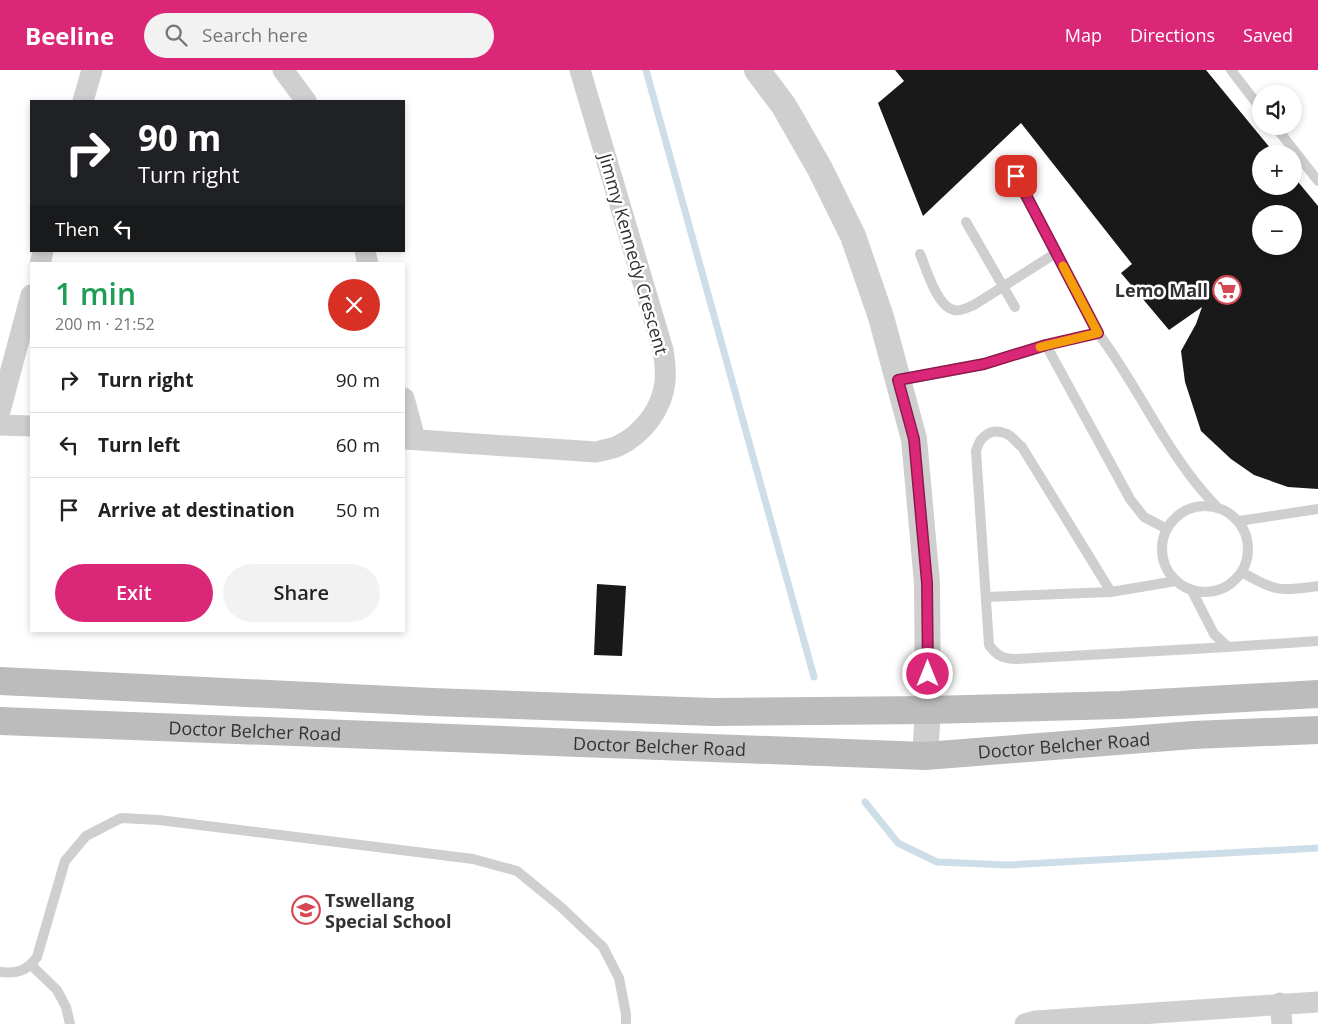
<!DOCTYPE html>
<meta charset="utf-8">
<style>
body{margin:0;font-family:"Open Sans",sans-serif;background:#f2f2f2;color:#222;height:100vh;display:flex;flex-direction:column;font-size:19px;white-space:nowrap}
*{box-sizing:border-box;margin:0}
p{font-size:16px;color:#767676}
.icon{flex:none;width:28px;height:28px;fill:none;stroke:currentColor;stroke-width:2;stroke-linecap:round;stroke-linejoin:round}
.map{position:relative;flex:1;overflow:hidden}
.drawer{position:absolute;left:30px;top:192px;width:375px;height:370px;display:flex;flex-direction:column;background:#fff;border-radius:0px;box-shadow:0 2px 8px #0003}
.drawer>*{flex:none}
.banner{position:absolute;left:30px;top:30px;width:375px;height:152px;border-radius:0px;box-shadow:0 2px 8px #0003;background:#202124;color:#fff;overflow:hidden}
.controls{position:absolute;left:1252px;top:15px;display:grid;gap:10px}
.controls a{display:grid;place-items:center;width:50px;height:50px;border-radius:50%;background:#fff;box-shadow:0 2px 8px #0003;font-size:25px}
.pin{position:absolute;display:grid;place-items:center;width:42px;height:42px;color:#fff;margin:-21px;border-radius:10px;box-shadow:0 2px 8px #0006}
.me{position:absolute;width:55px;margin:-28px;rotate:0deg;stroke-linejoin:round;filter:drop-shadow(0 0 4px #0008)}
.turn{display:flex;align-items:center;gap:18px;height:105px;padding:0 25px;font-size:22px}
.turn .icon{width:65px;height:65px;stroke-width:2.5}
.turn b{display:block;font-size:35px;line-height:42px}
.then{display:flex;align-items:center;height:48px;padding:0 25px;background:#0003;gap:10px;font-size:19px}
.round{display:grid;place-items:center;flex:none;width:52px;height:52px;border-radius:26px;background:#f2f2f2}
.overview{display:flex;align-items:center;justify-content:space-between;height:85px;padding:0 25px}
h1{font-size:30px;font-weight:600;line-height:38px;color:#1e9e55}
.action{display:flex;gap:10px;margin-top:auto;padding:10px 25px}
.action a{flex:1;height:58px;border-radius:30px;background:#db2777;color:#fff;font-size:20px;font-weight:600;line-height:58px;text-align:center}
.action a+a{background:#f2f2f2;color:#222}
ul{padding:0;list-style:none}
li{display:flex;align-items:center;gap:15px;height:65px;padding:0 25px;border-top:1px solid #e0e0e0}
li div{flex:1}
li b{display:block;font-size:19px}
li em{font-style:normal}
header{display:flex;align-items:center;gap:30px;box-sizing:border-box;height:70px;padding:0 25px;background:#db2777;color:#fff}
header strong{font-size:24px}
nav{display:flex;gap:28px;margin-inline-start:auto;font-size:18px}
.search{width:350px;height:45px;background:#f2f2f2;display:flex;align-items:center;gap:12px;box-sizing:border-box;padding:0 18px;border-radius:28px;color:#767676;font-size:19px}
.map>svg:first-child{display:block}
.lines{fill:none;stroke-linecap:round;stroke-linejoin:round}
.stream{stroke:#cddee8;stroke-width:7}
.building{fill:#191919;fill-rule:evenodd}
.service{stroke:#cfcfcf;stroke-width:10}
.minor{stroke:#cfcfcf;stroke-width:21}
.tertiary{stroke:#cfcfcf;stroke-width:26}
.secondary{stroke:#bcbcbc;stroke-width:28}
.route-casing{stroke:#8e194d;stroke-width:12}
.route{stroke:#db2777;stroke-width:9}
.slow{stroke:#f59e0b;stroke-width:9}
.labels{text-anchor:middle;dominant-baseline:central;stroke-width:5;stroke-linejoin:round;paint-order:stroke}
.street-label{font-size:18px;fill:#323232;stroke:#fff}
.poi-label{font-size:18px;font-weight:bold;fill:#323232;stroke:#fff;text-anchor:end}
</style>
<header>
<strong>Beeline</strong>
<div class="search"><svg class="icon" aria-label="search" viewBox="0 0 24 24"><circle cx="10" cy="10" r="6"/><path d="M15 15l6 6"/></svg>Search here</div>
<nav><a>Map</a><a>Directions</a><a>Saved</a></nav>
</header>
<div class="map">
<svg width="1318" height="954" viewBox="0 0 1318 954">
<rect width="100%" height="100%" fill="#fff"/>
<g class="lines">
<path class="stream" d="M646,0L814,607
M865,732L898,773L937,792L1008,795L1318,778"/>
</g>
<path class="building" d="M895,0H1206L1275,84H1261V116H1294V107L1318,136V419L1288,417L1254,405L1231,389L1201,361L1185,312L1181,281L1196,254L1202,237L1169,260L1121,203L1132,194L1021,53L923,146L878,33L904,11ZM1261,144H1294V176H1261Z
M597,514L626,516L622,586L594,585Z"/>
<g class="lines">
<path class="service" d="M1231,0L1261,39
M1275,56L1318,111
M1016,106L1098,263
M966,152L1015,237
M920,184C926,198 937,237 954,240C961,242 968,237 974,235L1056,183
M1046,275L1130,429L1144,447L1167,459
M898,310L984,294L1046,275L1098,263C1141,320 1167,386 1217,437
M1162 479a43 43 0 1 1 86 0a43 43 0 1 1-86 0Z
M1239,451L1318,439
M1242,502C1275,522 1280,521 1318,516
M1176,511L1111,522L1022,377C1017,373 1012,366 1007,364C991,357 980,366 976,381L989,575C997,586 1003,589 1017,589L1228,577
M1192,521L1214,564L1228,577L1318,571
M986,527L1111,522
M31,895L57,920L66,937L70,954
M0,902C17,904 27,901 37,887L65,791L86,766L121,748L159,750L473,789L517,801L561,837L603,877L619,908L626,944V954"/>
<path class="minor" d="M283,0L306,31
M83,31L92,0
M365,181L368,194
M40,194L43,181
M404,328L415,369
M0,341L31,225
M0,355L31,356
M404,369L596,382C603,380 612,379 618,376C643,364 662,339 665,312C666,301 665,291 663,280L580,0
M1280,933L1282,954
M1025,954L1036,951L1318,932"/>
<path class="tertiary" d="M757,0L784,36L820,99L853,166L881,247L914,369L927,513L928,640L925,686"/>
<g class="secondary">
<path d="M0,611L432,632L713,642L928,640L1120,635L1318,624"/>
<path id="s1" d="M0,651L925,686L1193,665L1318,660"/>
</g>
</g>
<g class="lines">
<defs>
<path id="route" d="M928,604L927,513L914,369L898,310L984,294L1046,275L1098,263L1016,106"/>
</defs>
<use href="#route" class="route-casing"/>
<use href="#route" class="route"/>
<path class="slow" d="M1040,277L1098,263L1063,196"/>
</g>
<defs>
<symbol id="supermarket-ring" viewBox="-11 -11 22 22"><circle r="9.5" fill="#fff" stroke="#d54753" stroke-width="1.5"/><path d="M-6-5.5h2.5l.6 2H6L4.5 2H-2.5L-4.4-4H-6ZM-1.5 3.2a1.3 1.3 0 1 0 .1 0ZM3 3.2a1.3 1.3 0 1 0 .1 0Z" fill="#d54753"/></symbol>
<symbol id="school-ring" viewBox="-11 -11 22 22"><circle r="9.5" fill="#fff" stroke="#d54753" stroke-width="1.5"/><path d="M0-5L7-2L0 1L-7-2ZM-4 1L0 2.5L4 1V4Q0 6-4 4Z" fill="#d54753"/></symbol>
</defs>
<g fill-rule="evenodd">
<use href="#supermarket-ring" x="1211" y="204" width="32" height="32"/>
<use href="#school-ring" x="290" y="824" width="32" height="32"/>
</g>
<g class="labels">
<g class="street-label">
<text transform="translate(634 184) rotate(74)">Jimmy Kennedy Crescent</text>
<text stroke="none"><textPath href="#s1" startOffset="255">Doctor Belcher Road</textPath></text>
<text stroke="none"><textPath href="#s1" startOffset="1065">Doctor Belcher Road</textPath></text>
<text stroke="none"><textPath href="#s1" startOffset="660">Doctor Belcher Road</textPath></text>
</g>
<g class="poi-label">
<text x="1208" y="220">Lemo Mall</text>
<text x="325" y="830" text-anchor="start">Tswellang<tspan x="325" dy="21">Special School</tspan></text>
</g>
</g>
</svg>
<div class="controls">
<a><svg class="icon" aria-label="sound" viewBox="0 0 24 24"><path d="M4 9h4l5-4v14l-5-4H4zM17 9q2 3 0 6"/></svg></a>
<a>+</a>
<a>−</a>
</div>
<div class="pin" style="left:1016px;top:106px;background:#d93025"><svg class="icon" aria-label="arrive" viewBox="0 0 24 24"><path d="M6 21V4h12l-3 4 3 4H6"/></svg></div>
<svg class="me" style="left:928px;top:604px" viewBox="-20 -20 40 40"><circle r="17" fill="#db2777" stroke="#fff" stroke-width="3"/><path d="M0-11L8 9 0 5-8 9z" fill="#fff"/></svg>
<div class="banner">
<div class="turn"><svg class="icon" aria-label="right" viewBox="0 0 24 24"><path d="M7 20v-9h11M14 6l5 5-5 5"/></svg><div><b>90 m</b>Turn right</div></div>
<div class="then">Then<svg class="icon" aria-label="left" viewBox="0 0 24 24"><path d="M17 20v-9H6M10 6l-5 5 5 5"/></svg></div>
</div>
<section class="drawer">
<div class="overview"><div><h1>1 min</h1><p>200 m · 21:52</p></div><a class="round" style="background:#d93025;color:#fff"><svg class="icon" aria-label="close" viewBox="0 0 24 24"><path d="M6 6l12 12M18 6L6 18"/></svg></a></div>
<ul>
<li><svg class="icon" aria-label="right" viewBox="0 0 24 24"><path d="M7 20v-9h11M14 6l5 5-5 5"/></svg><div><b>Turn right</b></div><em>90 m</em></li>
<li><svg class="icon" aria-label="left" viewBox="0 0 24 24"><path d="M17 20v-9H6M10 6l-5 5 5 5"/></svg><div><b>Turn left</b></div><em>60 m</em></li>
<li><svg class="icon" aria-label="arrive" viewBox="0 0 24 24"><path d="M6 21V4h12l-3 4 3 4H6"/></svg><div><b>Arrive at destination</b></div><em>50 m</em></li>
</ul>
<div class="action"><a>Exit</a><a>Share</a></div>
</section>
</div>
